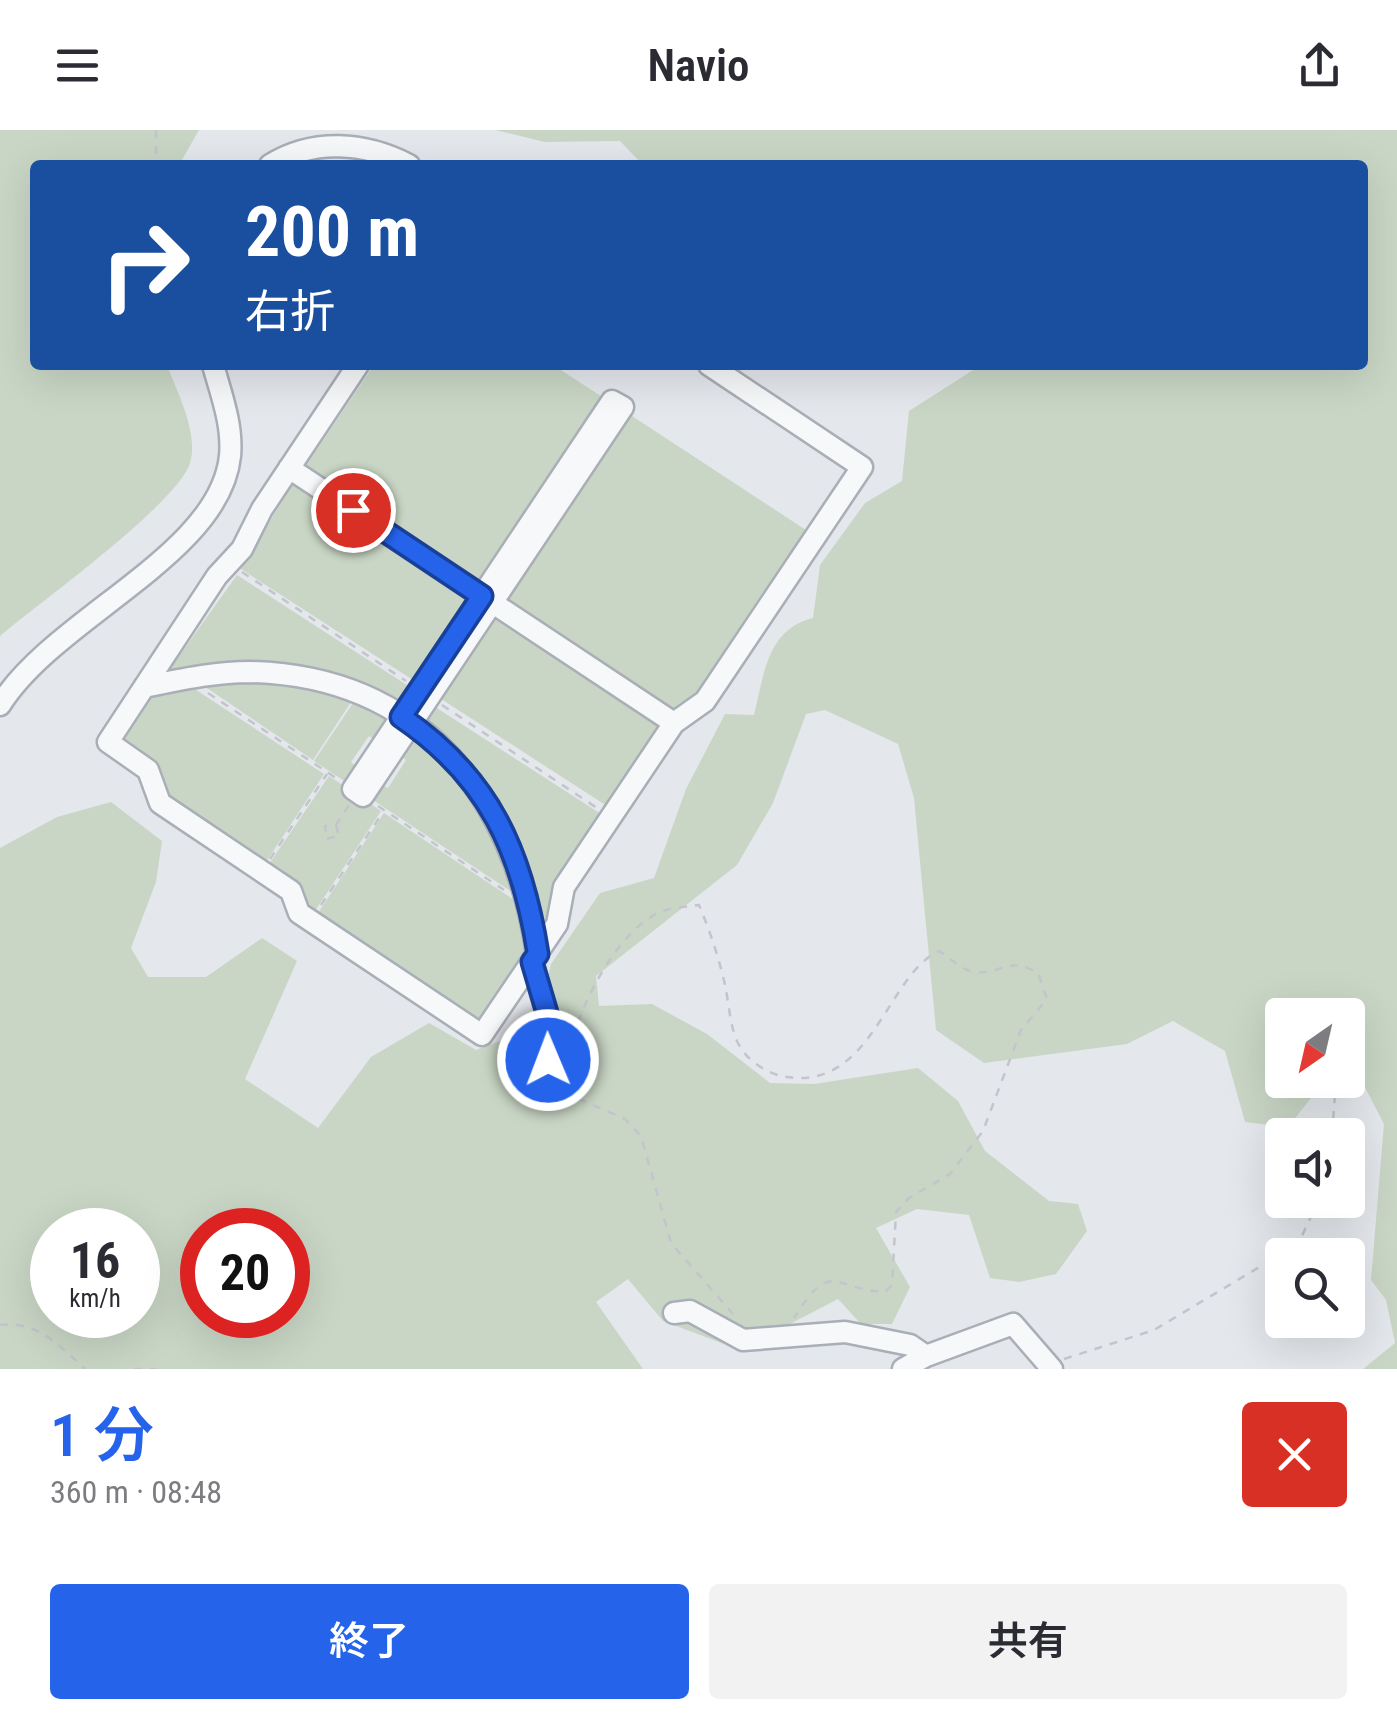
<!DOCTYPE html>
<html lang="ja">
<meta charset="utf-8">
<style>
body{margin:0;font-family:"Roboto Condensed","Noto Sans JP",sans-serif;background:#f2f2f3;color:#2b2b33;height:100vh;display:flex;flex-direction:column;font-size:38px;white-space:nowrap}
*{box-sizing:border-box;margin:0}
p{font-size:32px;color:#7c7c81}
.icon{flex:none;width:55px;height:55px;fill:none;stroke:currentColor;stroke-width:2;stroke-linecap:round;stroke-linejoin:round}
.map{position:relative;height:1239px;overflow:hidden}
.panel{display:flex;flex-direction:column;background:#fff;flex:1}
.panel>*{flex:none}
.hud{position:absolute;left:30px;top:30px;width:1338px;height:210px;border-radius:10px;box-shadow:0 10px 40px #0002;background:#1a4fa0;color:#fff;overflow:hidden}
.needle{width:65px;rotate:214deg}
.fabs{position:absolute;left:1265px;top:868px;display:grid;gap:20px}
.fabs a{display:grid;place-items:center;width:100px;height:100px;border-radius:10px;background:#fff;box-shadow:0 10px 40px #0002;font-size:50px}
.speed{position:absolute;left:30px;top:1078px;display:flex;gap:20px;font-size:50px;font-weight:700;text-align:center}
.speed>*{display:grid;place-content:center;width:130px;height:130px;border-radius:50%;background:#fff;box-shadow:0 10px 40px #0002;line-height:1}
.speed small{font-size:25px;font-weight:400}
.speed .limit{border:15px solid #d22;background:#fff;color:#111}
.pin{position:absolute;display:grid;place-items:center;width:85px;height:85px;color:#fff;margin:-42px;border:5px solid #fff;border-radius:50%;box-shadow:0 2px 10px #0007}
.me{position:absolute;width:110px;margin:-55px;rotate:359deg;stroke-linejoin:round;filter:drop-shadow(0 0 8px #0008)}
.turn{display:flex;align-items:center;gap:35px;height:210px;padding:0 50px;font-size:45px}
.turn .icon{width:130px;height:130px;stroke-width:2.5}
.turn b{display:block;font-size:70px;line-height:85px}
.round{display:grid;place-items:center;flex:none;width:105px;height:105px;border-radius:10px;background:#f2f2f3}
.summary{display:flex;align-items:center;justify-content:space-between;height:170px;padding:0 50px}
h1{font-size:60px;font-weight:600;line-height:75px;color:#2563eb}
.button{display:flex;gap:20px;margin-top:auto;padding:20px 50px}
.button a{flex:1;height:115px;border-radius:10px;background:#2563eb;color:#fff;font-size:40px;font-weight:600;line-height:115px;text-align:center}
.button a+a{background:#f2f2f3;color:#2b2b33}
header{display:flex;justify-content:space-between;align-items:center;height:130px;padding:0 50px;background:#fff;font-size:45px;font-weight:600}
.map>svg:first-child{display:block}
.green{fill:#c9d6c5;fill-rule:evenodd}
.lines{fill:none;stroke-linecap:round;stroke-linejoin:round}
.minor-casing{stroke:#a9aeb7;stroke-width:25}
.path{stroke:#c2c5cb;stroke-width:2.5;stroke-dasharray:8 8;stroke-linecap:butt}
.minor{stroke:#f7f8fa;stroke-width:20}
.route-casing{stroke:#184099;stroke-width:25}
.route{stroke:#2563eb;stroke-width:18}
</style>
<header><svg class="icon" aria-label="menu" viewBox="0 0 24 24"><path d="M4 6h16M4 12h16M4 18h16"/></svg>Navio<svg class="icon" aria-label="share" viewBox="0 0 24 24"><path d="M12 15V3M7 8l5-5 5 5M5 13v7h14v-7"/></svg></header>
<div class="map">
<svg width="1397" height="1239" viewBox="0 0 1397 1239">
<rect width="100%" height="100%" fill="#e4e7ec"/>
<path class="green" d="M0,0H199L179,35H35V235H167C177,262 199,303 190,333C177,374 39,473 0,506Z
M495,0H1397V1239H1363L1395,1213L1386,1170L1371,1150L1384,994L1356,940L1348,943V885H1282V950H1330L1323,953L1288,997L1245,992L1225,921L1173,891L1127,914L984,933L936,900L914,668L898,614L825,580L806,584L773,673L737,735L596,846L599,876L652,874L707,904L770,953L814,954L918,938L958,971L985,1021L1049,1071L1078,1074L1087,1101L1056,1144L1019,1152L990,1148L969,1085L917,1079L876,1098L910,1157L892,1194H861L838,1169L740,1220L663,1191L628,1149L596,1172L643,1239H0V718L57,687L111,672L162,711L156,752L131,818L148,847H206L262,808L297,831L245,949L318,998L371,927L429,893L476,920L535,898L551,834L600,763L654,748L686,659L725,584L754,585C764,545 767,499 813,488L820,435L865,373L902,351L909,281L981,235H1362V35H643L620,11L545,12ZM52,1100H138V1185H52ZM202,1100H288V1185H202Z
M374,235H553L604,268L481,455L303,340Z
M629,284L809,402L699,564L673,580L501,468Z
M294,351L474,467L416,552L241,439Z
M237,445L413,559L400,579L358,558L164,547Z
M493,479L664,591L607,676L435,565Z
M277,550L353,569L313,630L198,552Z
M187,554L324,644L264,735L166,668L118,610L149,564Z
M355,570L395,590L380,613L369,606L351,632L362,641L352,656L314,631Z
M429,573L601,684L556,750L551,787L543,800L521,722L496,674L417,592Z
M411,601L473,660L524,770L367,666L377,652L388,658L406,630L397,623Z
M329,646L381,681L313,784L267,737Z
M384,683L526,778L532,817L480,894L316,786Z"/>
<g class="lines">
<defs>
<path id="minor" d="M270,35C313,8 365,12 409,35
M358,235L262,379L242,419L217,446L108,612L148,640L160,673L291,761L299,783L482,905L557,794L564,757L674,593L705,571L862,337L709,235
M612,271L623,277L363,666L353,659Z
M289,338L674,593
M144,557C179,550 214,542 250,542C421,546 514,666 537,824
M0,575C55,487 220,425 230,326C233,295 221,264 213,235
M532,832L550,894L548,930L566,938
M674,1183L690,1181L743,1210L845,1202L910,1215L926,1226
M903,1239L926,1226L1013,1194L1052,1239"/>
</defs>
<use href="#minor" class="minor-casing"/>
<path class="path" d="M156,0V35
M242,442L406,551
M208,563L339,650
M442,575L597,678
M378,676L504,760
M336,695L339,706L326,709L325,696L336,695L349,675
M270,729L327,644
M321,775L383,682
M569,923C579,877 615,803 660,782C672,777 686,777 699,775C710,801 719,828 725,855C729,873 730,899 739,915C747,930 765,942 781,946C872,965 886,845 939,821C950,828 963,841 975,842C1003,845 1007,825 1038,843L1047,869L1021,900L983,1001L950,1044L909,1068L896,1082L892,1155L885,1162C833,1160 832,1127 794,1188
M569,956L577,968L625,989L641,1006L671,1113L733,1184
M1332,1005L1336,950
M0,1195C38,1191 59,1215 85,1239
M1064,1229L1154,1200L1298,1114L1319,1070
M134,1239H157"/>
<use href="#minor" class="minor"/>
</g>
<g class="lines">
<defs>
<path id="route" d="M353,380L482,466L401,587C489,647 522,721 538,824L532,832L548,886V930"/>
</defs>
<use href="#route" class="route-casing"/>
<use href="#route" class="route"/>
</g>
</svg>
<div class="fabs">
<a><svg class="needle" viewBox="-14 -14 28 28"><path d="M0-13l5 13h-10z" fill="#e53935"/><path d="M0 13l5-13h-10z" fill="#7c7c81"/></svg></a>
<a><svg class="icon" aria-label="sound" viewBox="0 0 24 24"><path d="M4 9h4l5-4v14l-5-4H4zM17 9q2 3 0 6"/></svg></a>
<a><svg class="icon" aria-label="search" viewBox="0 0 24 24"><circle cx="10" cy="10" r="6"/><path d="M15 15l6 6"/></svg></a>
</div>
<div class="speed"><div>16<small>km/h</small></div><div class="limit">20</div></div>
<div class="pin" style="left:353px;top:380px;background:#d93025"><svg class="icon" aria-label="arrive" viewBox="0 0 24 24"><path d="M6 21V4h12l-3 4 3 4H6"/></svg></div>
<svg class="me" style="left:548px;top:930px" viewBox="-20 -20 40 40"><circle r="17" fill="#2563eb" stroke="#fff" stroke-width="3"/><path d="M0-11L8 9 0 5-8 9z" fill="#fff"/></svg>
<div class="hud">
<div class="turn"><svg class="icon" aria-label="right" viewBox="0 0 24 24"><path d="M7 20v-9h11M14 6l5 5-5 5"/></svg><div><b>200 m</b>右折</div></div>
</div>
</div>
<section class="panel">
<div class="summary"><div><h1>1 分</h1><p>360 m · 08:48</p></div><a class="round" style="background:#d93025;color:#fff"><svg class="icon" aria-label="close" viewBox="0 0 24 24"><path d="M6 6l12 12M18 6L6 18"/></svg></a></div>
<div class="button"><a>終了</a><a>共有</a></div>
</section>
